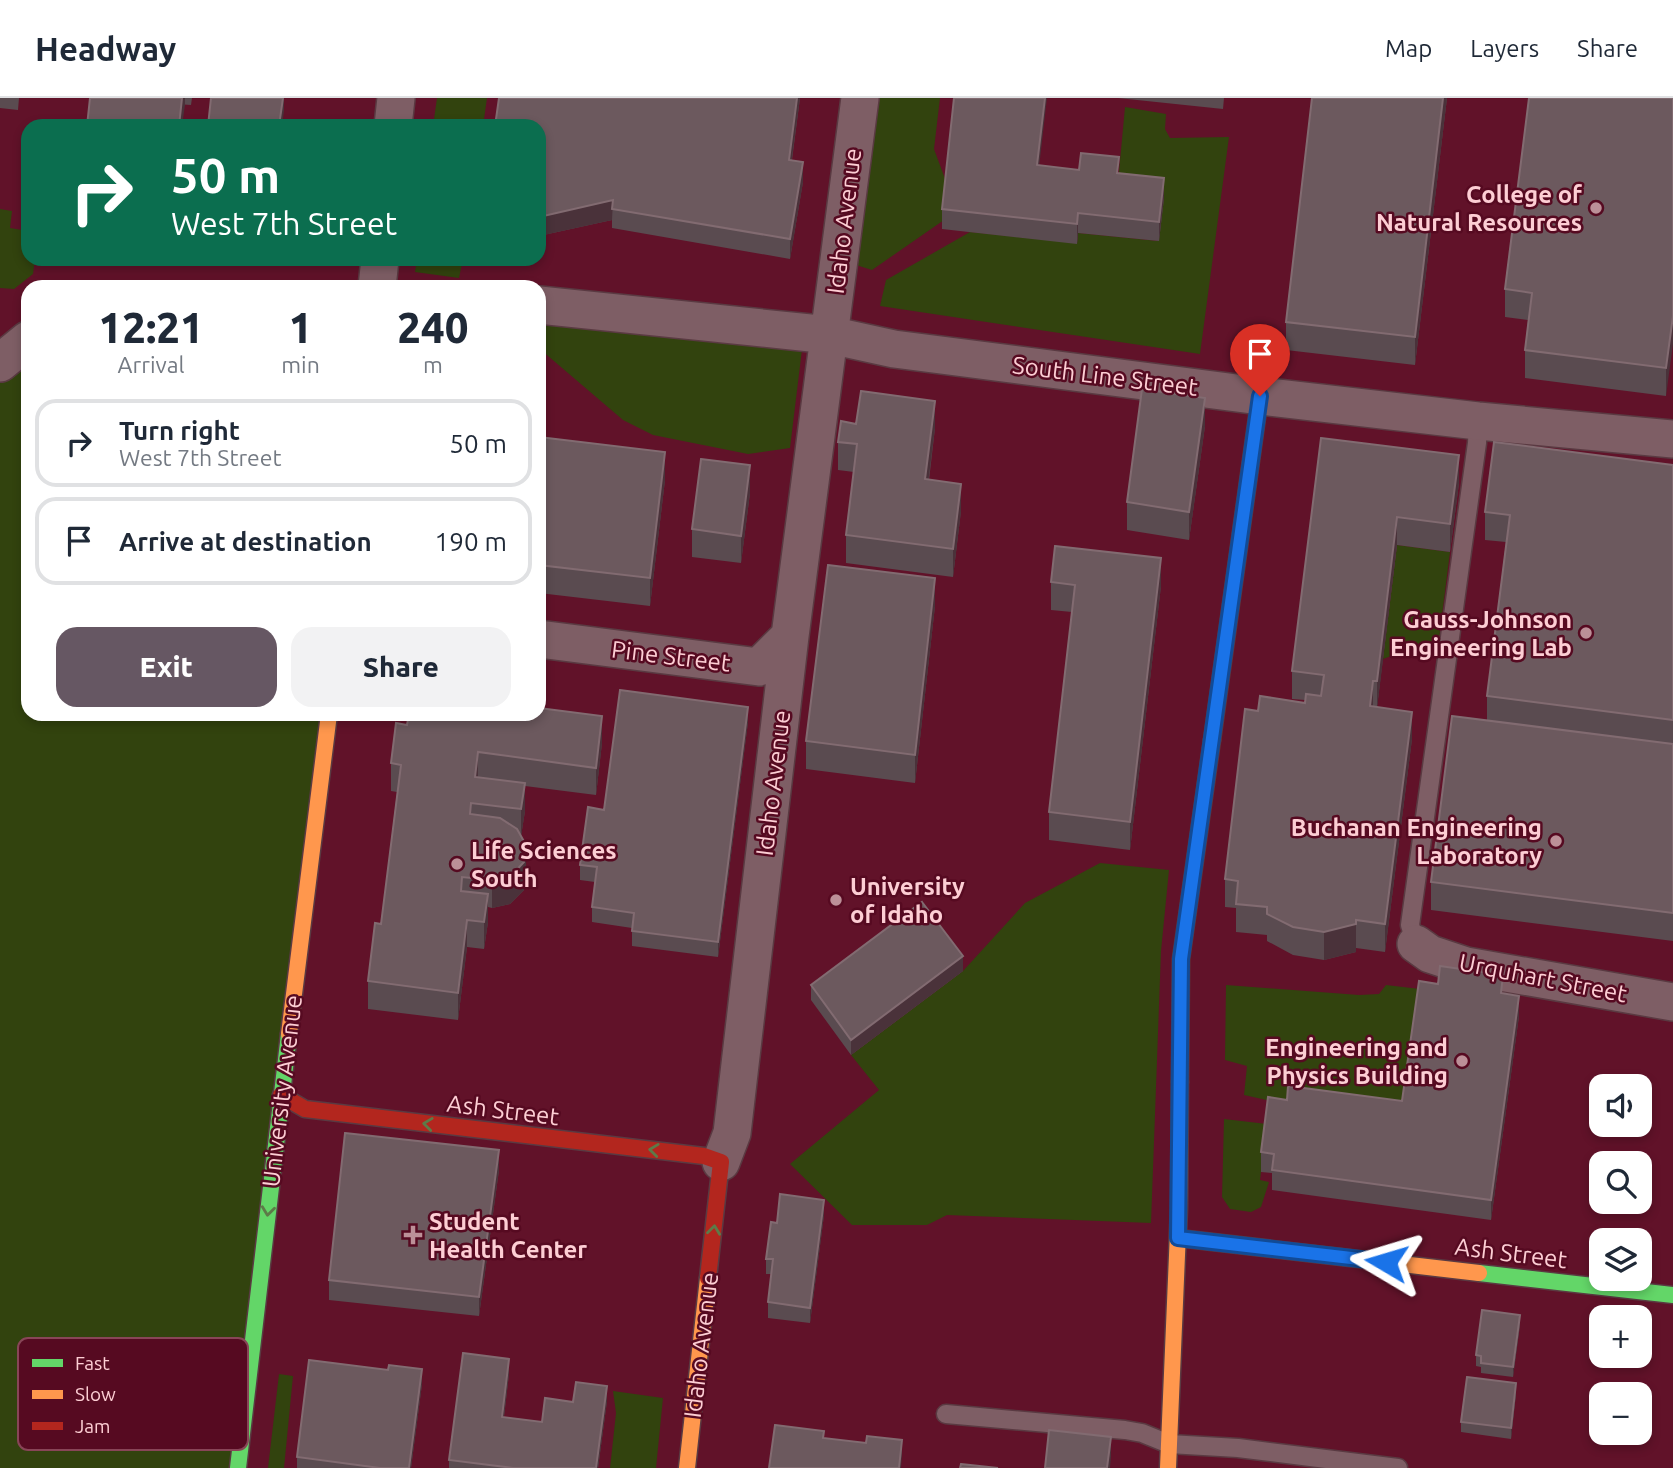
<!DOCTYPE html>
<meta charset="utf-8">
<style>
body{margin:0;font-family:Ubuntu,sans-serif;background:#f2f2f3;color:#1f2937;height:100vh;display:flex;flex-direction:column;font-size:26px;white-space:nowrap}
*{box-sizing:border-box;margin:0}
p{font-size:23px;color:#747a83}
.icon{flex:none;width:38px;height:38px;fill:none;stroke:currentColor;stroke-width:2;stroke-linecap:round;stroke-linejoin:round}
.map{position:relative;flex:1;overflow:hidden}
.panel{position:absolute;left:21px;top:182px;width:525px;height:441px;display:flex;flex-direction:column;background:#fff;border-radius:21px;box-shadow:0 4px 10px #0003}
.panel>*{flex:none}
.guide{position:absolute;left:21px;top:21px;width:525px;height:147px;border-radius:21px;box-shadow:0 4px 10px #0003;background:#0b6e4f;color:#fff;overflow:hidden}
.tools{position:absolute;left:1589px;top:976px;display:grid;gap:14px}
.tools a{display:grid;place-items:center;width:63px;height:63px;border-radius:14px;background:#fff;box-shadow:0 4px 10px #0003;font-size:35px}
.pin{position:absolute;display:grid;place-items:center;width:60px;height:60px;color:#fff;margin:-72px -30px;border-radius:50% 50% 50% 0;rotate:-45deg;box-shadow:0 0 7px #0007}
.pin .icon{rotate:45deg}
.me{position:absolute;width:77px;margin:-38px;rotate:277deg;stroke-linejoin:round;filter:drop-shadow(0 0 5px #0008)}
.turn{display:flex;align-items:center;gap:24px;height:147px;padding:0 35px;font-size:32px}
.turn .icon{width:91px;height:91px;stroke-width:2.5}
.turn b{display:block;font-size:49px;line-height:60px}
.eta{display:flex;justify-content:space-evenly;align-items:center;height:119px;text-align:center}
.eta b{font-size:42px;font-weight:800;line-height:49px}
.primary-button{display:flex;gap:14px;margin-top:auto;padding:14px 35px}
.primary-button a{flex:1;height:80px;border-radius:21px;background:#665763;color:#fff;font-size:28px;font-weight:800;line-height:80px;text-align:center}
.primary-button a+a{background:#f2f2f3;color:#1f2937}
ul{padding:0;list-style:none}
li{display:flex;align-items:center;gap:21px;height:88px;margin:0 14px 10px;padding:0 21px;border:4px solid #e0e1e3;border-radius:21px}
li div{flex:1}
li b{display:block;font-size:26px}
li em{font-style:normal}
header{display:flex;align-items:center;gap:42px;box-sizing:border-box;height:98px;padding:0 35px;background:#fff;border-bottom:2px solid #e0e1e3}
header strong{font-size:33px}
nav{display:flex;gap:38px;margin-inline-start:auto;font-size:24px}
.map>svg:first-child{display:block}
.built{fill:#611229;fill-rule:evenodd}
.green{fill:#32430e}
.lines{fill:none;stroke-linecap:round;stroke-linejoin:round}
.lane-casing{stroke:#5a3a42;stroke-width:21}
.street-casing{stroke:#5a3a42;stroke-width:40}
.fast-casing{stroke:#5a3a42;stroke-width:19}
.slow-casing{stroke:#5a3a42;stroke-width:19}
.jam-casing{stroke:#5a3a42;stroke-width:19}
.lane{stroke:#7e5e65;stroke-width:18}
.street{stroke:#7e5e65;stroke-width:37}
.fast{stroke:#63d668;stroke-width:16}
.slow{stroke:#ff974d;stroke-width:16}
.jam{stroke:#b3261e;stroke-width:16}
.wall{fill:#5a4b50}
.shaded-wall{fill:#4a323a}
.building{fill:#6c595e;stroke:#826b71;stroke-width:2}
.oneway{stroke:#5d7a48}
.route-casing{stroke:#114b97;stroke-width:18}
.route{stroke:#1a73e8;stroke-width:12}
.poi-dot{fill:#bc9098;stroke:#560a21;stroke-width:2.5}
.labels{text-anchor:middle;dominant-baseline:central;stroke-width:5;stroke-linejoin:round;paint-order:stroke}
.poi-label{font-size:24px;font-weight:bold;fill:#fdced4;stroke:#560a21;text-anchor:end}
.street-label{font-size:24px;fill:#fdced4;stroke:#560a21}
.key{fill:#560a21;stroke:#884557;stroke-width:2}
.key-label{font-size:19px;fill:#fdced4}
</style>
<header>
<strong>Headway</strong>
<nav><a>Map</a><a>Layers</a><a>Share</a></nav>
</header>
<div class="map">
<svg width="1673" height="1370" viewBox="0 0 1673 1370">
<rect width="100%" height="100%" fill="#441c28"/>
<path class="built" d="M0,0H1673V1370H0ZM28,28H539V161H28ZM28,189H539V616H28ZM1601,989H1640V1027H1601ZM1601,1066H1640V1104H1601ZM1601,1143H1640V1181H1601ZM1601,1220H1640V1258H1601ZM1601,1297H1640V1335H1601Z"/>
<path class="green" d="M437,0H487L483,28H433Z
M875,0H940L934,51L957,113L872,172L856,167Z
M1125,9L1166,16L1165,31L1170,40L1229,39L1200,256L880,208L886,182L970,134L1077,145L1078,135L1158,143L1117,95Z
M0,111L12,113L10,130L28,133V161H35L33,176L14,191L0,190Z
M417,161H463L459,180L415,174Z
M542,207L804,235L790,350L748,356L653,337L623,322L541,252Z
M28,242V616H329L238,1370H0V265Z
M1397,447L1450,454L1439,541L1383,561Z
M1100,765L1169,772L1161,853L1151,1125L947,1117L927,1127H852L790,1066L879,992L851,957L963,873L1025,805Z
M1226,887L1359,897L1379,896L1386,887L1420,891L1402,1023L1288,1007L1244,997L1247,968L1225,962Z
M1224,1021L1267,1026L1260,1082L1269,1084L1261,1109L1251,1114L1230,1111L1222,1099Z
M279,1276L293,1278L284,1370H268Z
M613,1293L663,1300L656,1370H610L616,1315Z"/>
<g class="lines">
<defs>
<path id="lane" d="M1416,846L1410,827L1477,345L1478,323
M946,1316L1125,1332L1142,1335L1169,1346L1238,1350L1398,1370"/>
<path id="street" d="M393,28L396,0
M377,189L380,161
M539,207L830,237L894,251L1260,298L1478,323L1673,341
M0,265L28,242
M539,541L759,569L790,538
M1416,846L1430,856L1466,868L1673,904
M721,1064L732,1035L790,538L860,0"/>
<path id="fast" d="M1479,1175L1673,1197
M238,1370L289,936"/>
<path id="slow" d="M1212,642L1260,298
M289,936L329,616
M1178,1140L1479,1175
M687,1370L708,1180
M1168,1370L1179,1110L1180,984"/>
<path id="jam" d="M1180,984L1181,861L1212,642
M281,997L305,1011L704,1058L721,1064L708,1180"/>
</defs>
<use href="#lane" class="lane-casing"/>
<use href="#street" class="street-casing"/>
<use href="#fast" class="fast-casing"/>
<use href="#slow" class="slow-casing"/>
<use href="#jam" class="jam-casing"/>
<use href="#lane" class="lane"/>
<use href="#street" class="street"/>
<use href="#fast" class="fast"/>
<use href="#slow" class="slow"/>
<use href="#jam" class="jam"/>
</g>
<path class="wall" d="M0,0H19L18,12L0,10Z
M90,0H192L191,7Z
M800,0L792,62L803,84L790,161L612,130V122L539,138V28Z
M1118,0H1224L1223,11Z
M1312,0H1447L1415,267L1286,252V224Z
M1673,0L1666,298L1525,280V252L1528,222L1505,219V191Z
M1040,68L1119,75L1164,100L1159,143L1078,135L1077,146L942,131V111Z
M856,326L935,330L929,382L961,413L953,479L846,465V437L854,374L838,372V344Z
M1205,328L1189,442L1127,432V404Z
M539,339L665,382L650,508L539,495Z
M1321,340L1459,385L1450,454L1397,447L1377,609L1412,641L1385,854L1356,850V854L1324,862L1293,857L1267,843V837L1236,834V810L1225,809V781L1258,613L1305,605V602L1292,601V573Z
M1673,367V843L1431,812V784L1487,623V598L1506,444L1485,442V414Z
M750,395L741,465L692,459V431Z
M1051,484L1161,488L1130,752L1049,742V714L1072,514L1051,512Z
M935,508L915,685L806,671V643Z
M748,624L718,859L632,848V830L592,824V809L595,784L580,782V767L604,712Z
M407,627L602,645L596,697L525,688V713L521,738L526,774L524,792L510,806L492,810L488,809V824L484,851L467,849L458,922L368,911V883L381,826L397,694L391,693V665Z
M963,873L851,957L811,902V887Z
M1503,896L1519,918L1491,1122L1272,1092V1075L1261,1074V1054L1287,1002L1402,1003Z
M499,1072L479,1218L329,1202V1182Z
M824,1117L810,1225L768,1220V1204L771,1176H766V1161L777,1125Z
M1520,1227L1513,1279L1481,1275V1269L1476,1268V1257Z
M509,1276L504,1319L542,1324L607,1303L598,1370H449V1362Z
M422,1286L411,1370H297V1359Z
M1516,1296L1511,1341L1461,1334V1324Z"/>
<path class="shaded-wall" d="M182,0H185V7L182,28H179Z
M283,0H284V13L282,28H279Z
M797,0H800L789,82V62Z
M1045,0H1047L1037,87V67Z
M1443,0H1447L1415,267V239Z
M803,64V84L790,161V141Z
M1164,80V100L1159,143V124Z
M613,102L612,122L539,138V119Z
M1078,115V135L1077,146V126Z
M1673,218V246L1666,298V270Z
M1205,300V328L1189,442V414Z
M935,303V330L925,409V381Z
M665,354V382L650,508V480Z
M1459,357V385L1450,454V426Z
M750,367V395L741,465V438Z
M961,386V413L953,479V451Z
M1397,419V447L1377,611V583Z
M1161,460V488L1130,752V724Z
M935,480V508L915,685V657Z
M1373,583V611L1370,608Z
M748,609V624L718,859V844Z
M1412,614V641L1385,854V826Z
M602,618V645L596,697V670Z
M478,654V682L475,706V679Z
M525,685V713L521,739V711Z
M526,747V774L524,792L510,806L492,810V782Z
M488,796V824L484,851V824Z
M467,822V849L458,922V895Z
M1356,822V854L1324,862V834Z
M963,858V873L851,957V942Z
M1519,898V918L1491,1122V1102Z
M499,1052V1072L479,1218V1199Z
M824,1102V1117L810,1225V1210Z
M1520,1217V1227L1513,1279V1269Z
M509,1261V1276L502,1334V1319Z
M422,1271V1286L411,1370H409Z
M1516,1285V1296L1511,1341V1330Z
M607,1288V1303L598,1370H596Z
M1111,1339V1359L1110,1370H1107Z
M902,1342V1357L901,1370H899Z"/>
<path class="building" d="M90,0H182L179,28H87Z
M211,0H283L279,28H208Z
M499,0H797L789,62L803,64L790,141L612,111L613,102L539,119V28H495Z
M954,0H1045L1037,67L1079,72L1081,55L1119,59L1117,75L1164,80L1159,124L1078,115L1077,126L942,111Z
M1312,0H1443L1415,239L1286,224Z
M1529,0H1673V218L1666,270L1525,252L1532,195L1505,191Z
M1142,291L1205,300L1189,414L1127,404Z
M861,293L935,303L925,381L961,386L953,451L846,437L857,346L838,344L841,323L856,326Z
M539,339L665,354L650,480L539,467Z
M1321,340L1459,357L1450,426L1397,419L1377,583H1373L1370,608L1412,614L1385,826L1356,822V826L1324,834L1293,829L1267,816V809L1236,806L1238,783L1225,781L1245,611L1258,613L1260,598L1305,605L1306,596L1321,598L1324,577L1292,573Z
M1494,344L1673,367V622L1487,598L1510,417L1485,414Z
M701,361L750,367L741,438L692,431Z
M1055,448L1161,460L1130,724L1049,714L1075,487L1051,484Z
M828,467L935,480L915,657L806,643Z
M620,592L748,609L718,844L632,833L634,815L592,809L597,769L580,767L588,709L604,712Z
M539,610L602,618L596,670L478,654L475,679L525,685L521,711L471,705L470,716L500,720L517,731L526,747L524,764L510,779L492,782L462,779L461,793L488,796L484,824L467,822L458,895L368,883L375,825L381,826L401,667L391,665L396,625L407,627L409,616H539Z
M1452,618L1673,646V815L1431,784Z
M922,804L963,858L851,942L811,887Z
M1440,868L1503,877L1501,895L1519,898L1491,1102L1272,1072L1274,1056L1261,1054L1268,999L1287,1002L1288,988L1402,1003L1419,883L1438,886Z
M345,1035L499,1052L479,1199L329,1182Z
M780,1096L824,1102L810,1210L768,1204L773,1161H766L771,1124L777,1125Z
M1482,1212L1520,1217L1513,1269L1481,1265V1258L1476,1257Z
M463,1255L509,1261L502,1319L542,1324L545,1300L573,1304L576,1284L607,1288L596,1370H513L449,1362Z
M309,1262L388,1272L389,1267L422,1271L409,1370H380L297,1359Z
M1467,1279L1516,1285L1511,1330L1461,1324Z
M775,1327L824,1333L823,1340L866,1345L867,1338L902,1342L899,1370H769Z
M1049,1332L1111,1339L1107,1370H1045Z
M961,1366L998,1370H960Z"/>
<defs><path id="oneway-chevron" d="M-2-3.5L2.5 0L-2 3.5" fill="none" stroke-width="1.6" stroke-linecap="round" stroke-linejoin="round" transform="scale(1.75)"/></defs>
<g class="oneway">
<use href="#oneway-chevron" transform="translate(428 1026) rotate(-173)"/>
<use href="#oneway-chevron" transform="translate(654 1052) rotate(-173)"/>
<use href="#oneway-chevron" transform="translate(268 1113) rotate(97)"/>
<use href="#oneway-chevron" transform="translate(714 1132) rotate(-83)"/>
</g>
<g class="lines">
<defs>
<path id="route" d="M1260,298L1181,861L1178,1140L1386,1164"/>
</defs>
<use href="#route" class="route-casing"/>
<use href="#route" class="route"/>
</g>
<g class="poi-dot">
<circle cx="1596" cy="110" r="7"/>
<circle cx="1586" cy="535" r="7"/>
<circle cx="1556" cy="743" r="7"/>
<circle cx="457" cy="766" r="7"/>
<circle cx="836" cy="802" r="7"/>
<circle cx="1462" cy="963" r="7"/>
<path d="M409.5 1126.5h7v7h7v7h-7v7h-7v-7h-7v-7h7z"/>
</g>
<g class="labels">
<g class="poi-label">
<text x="1582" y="96">College of<tspan x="1582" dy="28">Natural Resources</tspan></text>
<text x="1572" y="521">Gauss-Johnson<tspan x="1572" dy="28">Engineering Lab</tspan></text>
<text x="1542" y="729">Buchanan Engineering<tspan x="1542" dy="28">Laboratory</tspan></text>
<text x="471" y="752" text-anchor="start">Life Sciences<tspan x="471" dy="28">South</tspan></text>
<text x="850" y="788" text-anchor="start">University<tspan x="850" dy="28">of Idaho</tspan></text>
<text x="1448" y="949">Engineering and<tspan x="1448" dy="28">Physics Building</tspan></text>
<text x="429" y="1123" text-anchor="start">Student<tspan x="429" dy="28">Health Center</tspan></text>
</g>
<g class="street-label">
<text transform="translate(844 123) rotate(-83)">Idaho Avenue</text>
<text transform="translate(1105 278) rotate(7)">South Line Street</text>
<text transform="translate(671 558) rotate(7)">Pine Street</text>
<text transform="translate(773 685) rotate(-83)">Idaho Avenue</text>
<text transform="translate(1543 880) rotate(11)">Urquhart Street</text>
<text transform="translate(282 993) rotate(-83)">University Avenue</text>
<text transform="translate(503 1012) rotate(7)">Ash Street</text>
<text transform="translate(1511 1155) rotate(7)">Ash Street</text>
<text transform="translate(701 1247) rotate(-83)">Idaho Avenue</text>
</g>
</g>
<rect x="18" y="1240" width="230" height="112" rx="10" class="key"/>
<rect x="32" y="1261" width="31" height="8" fill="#63d668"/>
<rect x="32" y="1292" width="31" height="9" fill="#ff974d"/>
<rect x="32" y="1324" width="31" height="8" fill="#b3261e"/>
<g class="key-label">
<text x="75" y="1272">Fast</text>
<text x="75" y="1303">Slow</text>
<text x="75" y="1335">Jam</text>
</g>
</svg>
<div class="tools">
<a><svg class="icon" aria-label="sound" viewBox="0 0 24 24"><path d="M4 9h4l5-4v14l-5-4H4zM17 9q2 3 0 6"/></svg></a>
<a><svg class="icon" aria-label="search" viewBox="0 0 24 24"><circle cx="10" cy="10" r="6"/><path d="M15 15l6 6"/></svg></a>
<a><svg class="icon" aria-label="layers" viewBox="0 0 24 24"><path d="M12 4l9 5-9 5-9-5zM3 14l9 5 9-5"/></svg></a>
<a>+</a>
<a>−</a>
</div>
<div class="pin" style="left:1260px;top:298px;background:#d93025"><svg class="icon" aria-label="arrive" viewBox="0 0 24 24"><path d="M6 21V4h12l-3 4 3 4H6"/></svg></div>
<svg class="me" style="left:1386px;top:1164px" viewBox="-20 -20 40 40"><path d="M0-17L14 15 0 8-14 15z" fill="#1a73e8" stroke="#fff" stroke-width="4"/></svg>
<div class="guide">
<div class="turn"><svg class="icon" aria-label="right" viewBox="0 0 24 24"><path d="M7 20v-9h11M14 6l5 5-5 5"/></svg><div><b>50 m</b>West 7th Street</div></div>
</div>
<section class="panel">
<div class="eta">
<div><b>12:21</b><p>Arrival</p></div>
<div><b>1</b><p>min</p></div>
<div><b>240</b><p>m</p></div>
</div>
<ul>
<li><svg class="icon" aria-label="right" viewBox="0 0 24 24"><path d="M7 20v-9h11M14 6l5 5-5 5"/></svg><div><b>Turn right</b><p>West 7th Street</p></div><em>50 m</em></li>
<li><svg class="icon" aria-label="arrive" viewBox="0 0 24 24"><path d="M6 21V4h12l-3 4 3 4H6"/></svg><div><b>Arrive at destination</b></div><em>190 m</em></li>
</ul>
<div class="primary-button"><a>Exit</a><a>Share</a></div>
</section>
</div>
